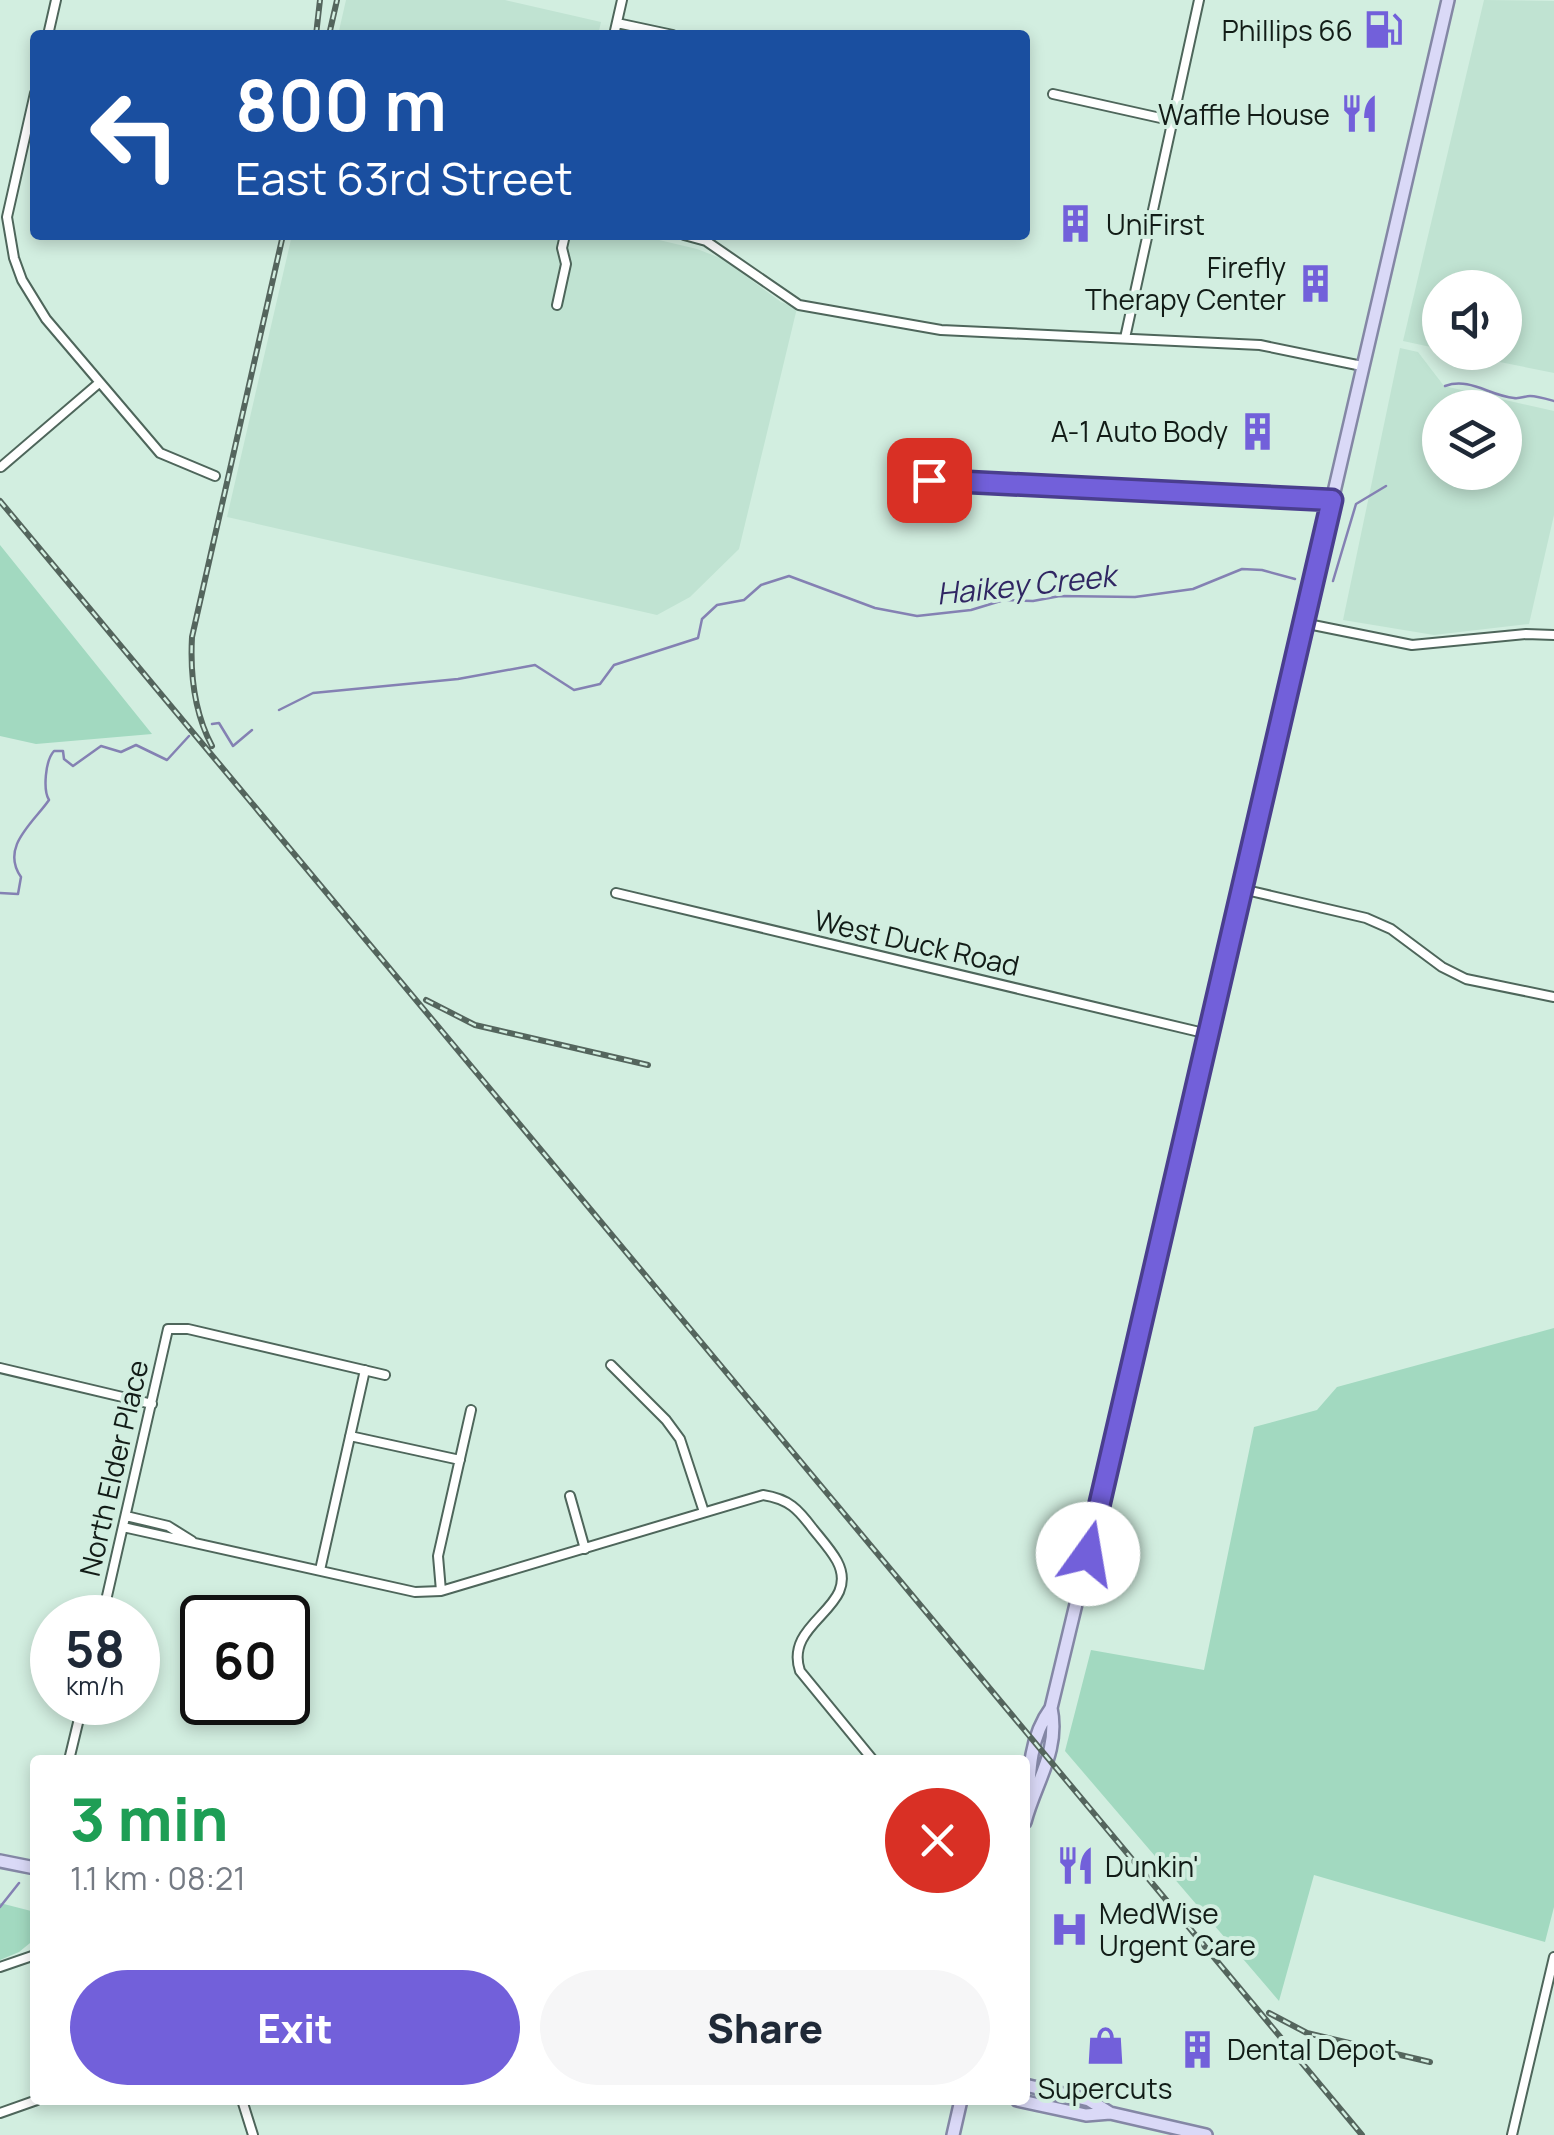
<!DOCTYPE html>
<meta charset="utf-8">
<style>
body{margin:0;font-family:Manrope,sans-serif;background:#f6f6f7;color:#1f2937;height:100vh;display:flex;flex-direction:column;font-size:38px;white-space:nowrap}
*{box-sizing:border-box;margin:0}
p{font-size:32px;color:#747a83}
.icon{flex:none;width:55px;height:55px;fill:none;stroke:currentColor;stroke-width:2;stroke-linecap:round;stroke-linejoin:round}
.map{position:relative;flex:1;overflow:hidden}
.details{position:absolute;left:30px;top:1755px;width:1000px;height:350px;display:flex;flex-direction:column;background:#fff;border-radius:10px;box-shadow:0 5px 15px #0003}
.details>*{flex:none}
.hud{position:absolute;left:30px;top:30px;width:1000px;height:210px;border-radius:10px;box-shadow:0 5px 15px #0003;background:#1a4fa0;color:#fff;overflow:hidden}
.controls{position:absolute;left:1422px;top:270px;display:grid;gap:20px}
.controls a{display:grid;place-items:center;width:100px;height:100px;border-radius:50%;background:#fff;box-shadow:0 5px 15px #0003;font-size:50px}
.speed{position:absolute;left:30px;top:1595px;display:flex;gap:20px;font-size:50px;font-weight:700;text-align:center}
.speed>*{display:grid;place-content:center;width:130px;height:130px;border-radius:50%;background:#fff;box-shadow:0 5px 15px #0003;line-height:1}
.speed small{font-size:25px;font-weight:400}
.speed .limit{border:5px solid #111;border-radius:15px;background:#fff;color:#111}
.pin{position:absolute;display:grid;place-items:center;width:85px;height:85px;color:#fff;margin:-42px;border-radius:20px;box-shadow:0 5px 15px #0006}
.me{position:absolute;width:110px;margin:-55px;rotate:13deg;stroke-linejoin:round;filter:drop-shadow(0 0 8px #0008)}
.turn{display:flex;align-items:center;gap:35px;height:210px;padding:0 40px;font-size:45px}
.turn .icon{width:130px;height:130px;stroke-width:2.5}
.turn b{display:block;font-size:70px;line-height:85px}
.round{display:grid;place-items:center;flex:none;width:105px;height:105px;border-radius:52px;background:#f6f6f7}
.headline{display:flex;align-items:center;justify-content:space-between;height:170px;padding:0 40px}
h1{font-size:60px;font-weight:800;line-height:75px;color:#1e9e55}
.action{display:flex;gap:20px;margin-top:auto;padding:20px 40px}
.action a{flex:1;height:115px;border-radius:60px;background:#7260da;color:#fff;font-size:40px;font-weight:800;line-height:115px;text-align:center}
.action a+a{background:#f6f6f7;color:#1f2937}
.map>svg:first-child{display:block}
.built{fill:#c0e3d2;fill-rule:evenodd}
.green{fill:#a2d9c0}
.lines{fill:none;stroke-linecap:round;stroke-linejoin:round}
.stream{stroke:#8481b3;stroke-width:2.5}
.street-casing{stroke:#4e665b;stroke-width:12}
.primary-casing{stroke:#8487a5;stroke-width:16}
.street{stroke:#fff;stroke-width:8}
.primary{stroke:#dad9f7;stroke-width:11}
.rail-casing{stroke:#54655d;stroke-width:6}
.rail{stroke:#d2eee0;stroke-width:2.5;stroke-dasharray:8;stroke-linecap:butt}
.route-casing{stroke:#4a3e8e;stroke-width:25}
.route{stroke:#7260da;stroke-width:18}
.labels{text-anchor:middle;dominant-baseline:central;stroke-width:8;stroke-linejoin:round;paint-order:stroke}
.poi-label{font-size:28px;fill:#121c17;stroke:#d2eee0;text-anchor:end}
.street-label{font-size:28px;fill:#121c17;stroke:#d2eee0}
.water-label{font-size:30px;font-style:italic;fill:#302663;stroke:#d2eee0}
</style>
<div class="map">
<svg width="1554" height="2135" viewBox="0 0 1554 2135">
<rect width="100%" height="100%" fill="#d2eee0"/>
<path class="built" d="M346,0H505L601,22L598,35H338Z
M1484,0L1554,1V373L1455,353L1505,352V288H1440V349L1403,341Z
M292,235H638L697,249L723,259L781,302L797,308L739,549L690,597L657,615L227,517Z
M1400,348L1418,352L1444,386L1554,411V515L1529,624L1434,635L1343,620ZM1440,408H1505V472H1440Z"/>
<path class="green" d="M0,545L152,734L36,744L0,736Z
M1554,1328V1907L1545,1942L1314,1875L1279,2001L1065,1751L1091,1650L1204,1670L1254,1427L1317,1410L1337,1387Z
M0,1903L35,1912V1939L19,1952L0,1960Z"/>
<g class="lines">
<path class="stream" d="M1445,386C1470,377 1490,396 1514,398C1520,399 1525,396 1530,396C1537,396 1547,399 1554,401
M1333,581L1356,504L1386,486
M279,710L313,693L458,679L535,665L574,690L600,684L614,665L698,638L702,619L717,605L744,600L761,585L789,576L875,608L917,616L971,610L1004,600L1033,601L1060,596L1135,597L1193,589L1242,569L1262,570L1295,579
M212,724L219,723L233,746L252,730
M0,893L18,894L21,877C0,847 33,823 49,800C43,790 45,761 54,751H63L64,759L73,766L101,746L121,752L136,745L167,760L189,736
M0,1907L19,1883"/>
<defs>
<path id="street" d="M617,23L673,35
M48,35L56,0
M614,35L622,0
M35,93L7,217L14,258L22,280L46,319L160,453L215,476
M1053,94L1174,121
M684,235L706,241L799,305L941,330L1260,345L1362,366
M557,305L566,264L562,248L565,235
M1125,338L1199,0
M1,467L99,383
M914,481L1332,500
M1303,623L1412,645L1526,634L1554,635
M1242,889L1366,918L1391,929L1442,967L1466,979L1554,997
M616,893L1208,1034
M611,1365L666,1420L680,1439L704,1512
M0,1368L152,1404
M350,1436L460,1460
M570,1496L585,1549
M126,1516L168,1526L192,1541
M123,1527L415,1592L441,1591L763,1495C789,1499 798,1509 813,1529C821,1539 831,1550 837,1561C862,1608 783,1621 800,1671L873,1760
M320,1570L365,1370
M441,1591L438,1556L471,1410
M102,1618L168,1329H188L385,1375
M69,1760L83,1702
M0,1967L35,1955
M242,2100L253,2135
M0,2113L37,2100
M1512,2135L1554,1957"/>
<path id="primary" d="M1028,1810C1029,1774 1029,1738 1051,1708L1088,1554L1448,0
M1025,1822C1035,1783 1060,1751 1051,1708
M0,1861L35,1868
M1025,2085L1089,2100L1110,2113
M1017,2100L1086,2115L1110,2113L1206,2135
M953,2135L961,2100"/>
</defs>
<use href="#street" class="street-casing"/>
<use href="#primary" class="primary-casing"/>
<use href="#street" class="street"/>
<use href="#primary" class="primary"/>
<defs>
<path id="rail" d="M316,35L320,0
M329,35L337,0
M0,501L1362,2135
M212,746C194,712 190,674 192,637L283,235
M426,1000L475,1025L648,1065
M1269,2013L1307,2033L1430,2062"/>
</defs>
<use href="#rail" class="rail-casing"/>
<use href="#rail" class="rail"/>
</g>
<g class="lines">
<defs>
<path id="route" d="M929,480L1332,500L1088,1554"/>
</defs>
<use href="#route" class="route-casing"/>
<use href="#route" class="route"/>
</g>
<defs>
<symbol id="fuel-bare" viewBox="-9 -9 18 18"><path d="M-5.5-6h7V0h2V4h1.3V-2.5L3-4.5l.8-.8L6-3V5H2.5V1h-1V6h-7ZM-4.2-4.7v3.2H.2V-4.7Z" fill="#7260da" stroke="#d2eee0" stroke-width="2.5" paint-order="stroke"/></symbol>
<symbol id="restaurant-bare" viewBox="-9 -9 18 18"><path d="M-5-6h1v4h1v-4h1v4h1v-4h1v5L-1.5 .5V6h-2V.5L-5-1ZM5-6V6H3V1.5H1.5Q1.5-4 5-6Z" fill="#7260da" stroke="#d2eee0" stroke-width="2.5" paint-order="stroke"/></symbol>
<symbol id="building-bare" viewBox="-9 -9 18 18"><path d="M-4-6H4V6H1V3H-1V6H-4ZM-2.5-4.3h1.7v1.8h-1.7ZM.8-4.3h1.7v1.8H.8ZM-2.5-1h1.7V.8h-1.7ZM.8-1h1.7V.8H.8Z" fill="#7260da" stroke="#d2eee0" stroke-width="2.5" paint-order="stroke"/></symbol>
<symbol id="hospital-bare" viewBox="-9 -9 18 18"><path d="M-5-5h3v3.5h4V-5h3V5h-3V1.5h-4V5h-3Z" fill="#7260da" stroke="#d2eee0" stroke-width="2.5" paint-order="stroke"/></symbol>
<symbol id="shop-bare" viewBox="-9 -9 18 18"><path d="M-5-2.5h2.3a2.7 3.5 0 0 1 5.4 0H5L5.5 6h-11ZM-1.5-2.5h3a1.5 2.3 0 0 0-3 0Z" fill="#7260da" stroke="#d2eee0" stroke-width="2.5" paint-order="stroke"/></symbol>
</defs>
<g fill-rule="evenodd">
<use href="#fuel-bare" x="1356" y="2" width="55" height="55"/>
<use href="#restaurant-bare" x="1332" y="86" width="55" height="55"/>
<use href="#building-bare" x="1048" y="196" width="55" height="55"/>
<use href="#building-bare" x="1288" y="256" width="55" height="55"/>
<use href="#building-bare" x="1230" y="404" width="55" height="55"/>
<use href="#restaurant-bare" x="1048" y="1838" width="55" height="55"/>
<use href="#hospital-bare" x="1042" y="1902" width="55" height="55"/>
<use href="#shop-bare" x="1078" y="2018" width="55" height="55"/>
<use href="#building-bare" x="1170" y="2022" width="55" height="55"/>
</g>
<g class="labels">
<g class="poi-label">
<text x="1353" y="30">Phillips 66</text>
<text x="1330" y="114">Waffle House</text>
<text x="1106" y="224" text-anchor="start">UniFirst</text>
<text x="1286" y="267">Firefly<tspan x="1286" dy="32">Therapy Center</tspan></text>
<text x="1228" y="431">A-1 Auto Body</text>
<text x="1105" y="1866" text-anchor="start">Dunkin'</text>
<text x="1099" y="1913" text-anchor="start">MedWise<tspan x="1099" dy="32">Urgent Care</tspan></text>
<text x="1227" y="2049" text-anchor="start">Dental Depot</text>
<text x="1105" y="2088" text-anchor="middle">Supercuts</text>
</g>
<g class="street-label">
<text transform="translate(917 942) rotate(13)">West Duck Road</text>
<text transform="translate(113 1468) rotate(-77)">North Elder Place</text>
</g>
<g class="water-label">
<text transform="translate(1026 584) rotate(-6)">Haikey Creek</text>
</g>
</g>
</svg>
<div class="controls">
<a><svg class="icon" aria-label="sound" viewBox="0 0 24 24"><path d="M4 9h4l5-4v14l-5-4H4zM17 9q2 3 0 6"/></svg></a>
<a><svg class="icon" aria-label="layers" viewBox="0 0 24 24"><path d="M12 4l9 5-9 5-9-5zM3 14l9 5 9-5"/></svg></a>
</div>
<div class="speed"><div>58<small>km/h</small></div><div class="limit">60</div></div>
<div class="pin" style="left:929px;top:480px;background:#d93025"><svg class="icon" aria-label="arrive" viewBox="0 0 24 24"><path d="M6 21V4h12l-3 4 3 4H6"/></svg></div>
<svg class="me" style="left:1088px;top:1554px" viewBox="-20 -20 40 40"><circle r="19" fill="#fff"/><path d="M0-13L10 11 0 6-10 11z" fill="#7260da"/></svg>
<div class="hud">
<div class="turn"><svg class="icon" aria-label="left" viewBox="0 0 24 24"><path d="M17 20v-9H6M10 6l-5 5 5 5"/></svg><div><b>800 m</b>East 63rd Street</div></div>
</div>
<section class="details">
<div class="headline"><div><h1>3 min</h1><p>1.1 km · 08:21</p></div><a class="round" style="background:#d93025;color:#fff"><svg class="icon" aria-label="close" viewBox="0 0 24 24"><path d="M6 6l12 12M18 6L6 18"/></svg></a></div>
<div class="action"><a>Exit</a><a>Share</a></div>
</section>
</div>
